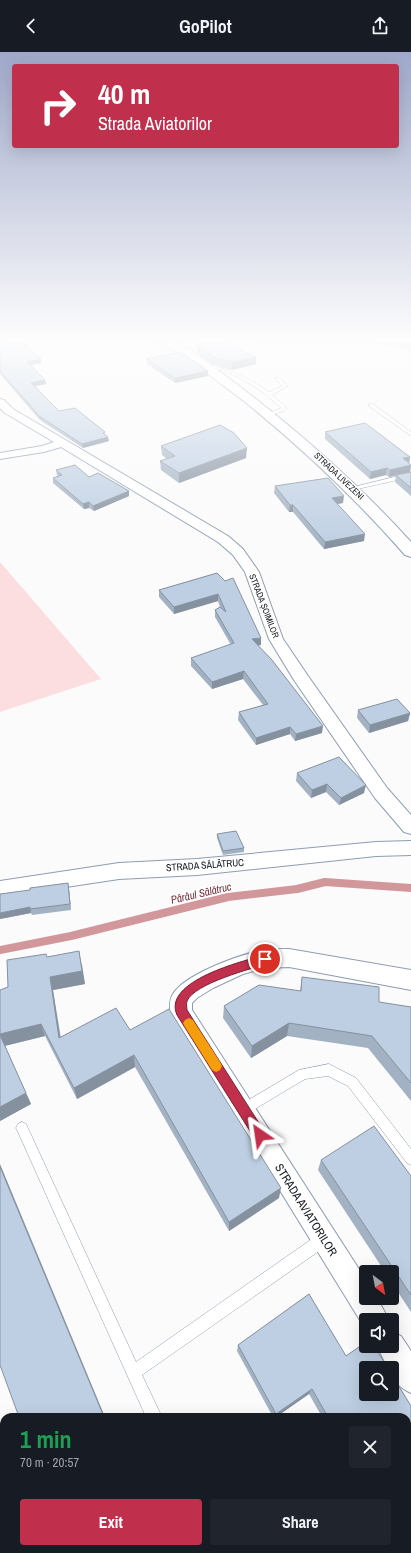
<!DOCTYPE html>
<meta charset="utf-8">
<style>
body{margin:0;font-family:"Archivo Narrow",sans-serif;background:#20242c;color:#f1f3f6;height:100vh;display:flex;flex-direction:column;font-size:15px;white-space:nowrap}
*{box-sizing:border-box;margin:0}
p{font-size:13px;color:#9ea1a6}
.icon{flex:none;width:22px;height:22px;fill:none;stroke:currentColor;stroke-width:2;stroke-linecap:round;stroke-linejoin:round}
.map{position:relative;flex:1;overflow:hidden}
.panel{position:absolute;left:0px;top:1361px;width:411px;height:140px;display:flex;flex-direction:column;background:#171b24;border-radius:12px 12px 0 0;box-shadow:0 4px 16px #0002}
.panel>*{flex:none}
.hud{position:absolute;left:12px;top:12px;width:387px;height:84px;border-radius:4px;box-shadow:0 4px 16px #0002;background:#c02f4c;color:#fff;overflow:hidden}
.needle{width:26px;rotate:148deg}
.fabs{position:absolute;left:359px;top:1213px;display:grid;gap:8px}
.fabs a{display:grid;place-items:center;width:40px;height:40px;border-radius:4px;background:#171b24;box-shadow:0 4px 16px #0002;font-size:20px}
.pin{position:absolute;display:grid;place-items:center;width:34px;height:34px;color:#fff;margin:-17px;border:2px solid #fff;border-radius:50%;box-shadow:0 1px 4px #0007}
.me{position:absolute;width:44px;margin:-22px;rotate:328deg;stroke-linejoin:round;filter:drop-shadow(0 0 3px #0008)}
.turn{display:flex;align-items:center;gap:14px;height:84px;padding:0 20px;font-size:18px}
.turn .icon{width:52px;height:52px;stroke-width:2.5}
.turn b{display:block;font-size:28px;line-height:34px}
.round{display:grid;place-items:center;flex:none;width:42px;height:42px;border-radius:4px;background:#20242c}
.summary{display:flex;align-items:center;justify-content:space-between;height:68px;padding:0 20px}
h1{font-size:24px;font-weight:700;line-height:30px;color:#1e9e55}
.cta{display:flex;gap:8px;margin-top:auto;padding:8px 20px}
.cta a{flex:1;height:46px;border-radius:4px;background:#c02f4c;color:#fff;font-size:16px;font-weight:700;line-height:46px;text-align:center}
.cta a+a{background:#20242c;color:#f1f3f6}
header{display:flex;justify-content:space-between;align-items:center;height:52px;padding:0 20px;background:#171b24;font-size:18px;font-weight:700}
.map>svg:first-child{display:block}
.green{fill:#fddee0}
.water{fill:#d1979b}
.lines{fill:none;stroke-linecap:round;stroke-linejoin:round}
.stream{stroke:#d1979b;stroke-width:8}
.lane-casing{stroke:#8d9db0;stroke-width:1}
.street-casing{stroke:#8d9db0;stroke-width:2}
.primary-casing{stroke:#8d9db0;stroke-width:2}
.path{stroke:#a9abae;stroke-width:4;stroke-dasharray:3 5;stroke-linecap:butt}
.lane{fill:#fff;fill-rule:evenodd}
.street{fill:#fff;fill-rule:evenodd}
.primary{fill:#fff;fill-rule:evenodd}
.wall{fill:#a3b2c3}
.shaded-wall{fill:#85919f}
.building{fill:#becfe3;stroke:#85919f}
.route{fill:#c02f4c;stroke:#7d1f31}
.slow{fill:#f59e0b}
.labels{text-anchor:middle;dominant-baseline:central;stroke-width:3;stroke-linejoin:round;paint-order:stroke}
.far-street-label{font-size:9px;fill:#161c23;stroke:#fff}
.street-label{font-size:10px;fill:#161c23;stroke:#fff}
.water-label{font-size:11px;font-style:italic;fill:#742d36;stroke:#fff}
.near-street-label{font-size:12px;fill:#161c23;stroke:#fff}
</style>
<header><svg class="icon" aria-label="back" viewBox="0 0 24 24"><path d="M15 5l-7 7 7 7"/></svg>GoPilot<svg class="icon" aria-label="share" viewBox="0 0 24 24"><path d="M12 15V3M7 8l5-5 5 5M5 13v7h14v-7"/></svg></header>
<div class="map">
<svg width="411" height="1501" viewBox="0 0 411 1501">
<rect width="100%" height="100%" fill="#fbfbfb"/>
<path class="green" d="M0,510L101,627L0,660Z"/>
<path class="water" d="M359,287H411V299Z"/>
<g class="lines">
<path class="stream" d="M0,898L71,884L228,845L297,837L325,830L411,836"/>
<defs>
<path id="lane" d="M205,313C229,316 249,326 269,340L283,334L274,326L278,325L288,334L272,343L287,356L284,359L267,364V362L281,356C266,341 243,326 222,318C216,316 209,316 203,315Z
M369,352H373L411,380V384L369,354Z
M411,421V425L353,438L350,436Z
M329,1012L356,1026L411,1097V1113L407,1111L348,1034L328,1024L305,1027L248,1061L244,1063L240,1061L238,1057L240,1053L299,1018Z
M22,1070L26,1072L136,1310L319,1182L324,1180L329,1182L331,1187L329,1192L142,1323L162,1365H146L18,1080L16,1076L18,1072Z
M207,1497H224L225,1501H208Z"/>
<path id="street" d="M0,347L4,348L13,357L228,484L243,497L259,520L283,587L308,624L387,736L411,763V782L404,780L375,746L294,628L269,587L245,520L233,503L218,490L61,395L44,400L0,407V401L42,394L54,390L5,361L0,356Z
M411,789V803L376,804L197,823L119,827L0,845V829L119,811L197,807L376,790Z
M289,897L411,918V938L289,915L265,916L243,922L213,936L197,946L192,951V958L366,1228V1246H377L389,1268H366V1278L170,960C170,954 169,948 173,942C185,922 241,902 264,898C272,897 281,897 289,897Z
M392,1280L401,1284L411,1299V1341C400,1336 392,1329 392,1316H388L377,1294H392Z"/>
<path id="primary" d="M156,287C160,287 164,286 168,287C181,289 210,312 222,321C290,372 354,427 411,490V505L405,503C355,446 300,394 240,346C213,326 187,305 157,289Z"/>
</defs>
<use href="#lane" class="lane-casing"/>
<use href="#street" class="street-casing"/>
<use href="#primary" class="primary-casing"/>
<path class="path" d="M0,1496L1,1501"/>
<use href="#lane" class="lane"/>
<use href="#street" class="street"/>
<use href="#primary" class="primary"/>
</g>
<path class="wall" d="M192,287H209L199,290Z
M0,290L41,307V311L31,313L45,328L46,332L35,334L59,359L105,382L109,389L83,396L40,368L0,322Z
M197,293L256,312L232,318L214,313L197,301Z
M147,307L208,324L175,331L147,312Z
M325,380L410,405L409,411L411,413L410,420L389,425L386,423L370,427L325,387Z
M161,394L246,406L179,431L161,418L160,409L167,407L162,403Z
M56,418L89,425L129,439V444L94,459L89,456L84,457L53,431V426L58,424L57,423Z
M411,420V444L395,430L396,423Z
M275,434L343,451L337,452L364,489L324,497L293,460H289L274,441Z
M217,521L261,593H258L322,681L295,689L290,682L256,693L238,668L239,660L263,653L243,627L212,637L191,614V606L231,593L215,565V558L220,555L218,549L174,562L159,545V538Z
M358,658L410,661L408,669L369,681L357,666Z
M297,721L364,741L339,753L326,740L311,746L296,729Z
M217,782L244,796V800L223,803L217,786Z
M68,831L69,837L71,858L32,863L31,861L0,867L30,838Z
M46,902L47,905L82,912L85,932L53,938L61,986L130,978L279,1146L229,1179L135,1015L77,1047L45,984L5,994L31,1052L0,1069V938L8,935Z
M302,925L379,950L411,955V1049L368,996L287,984L251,1006L223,966L224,954L300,939Z
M321,1108L411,1124V1260L392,1231V1220H385L318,1118Z
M309,1242L346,1304L366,1290V1294H374L388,1316H366V1342H392V1323L411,1354V1501H398L395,1497H407V1365H322L309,1342L276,1365H273L237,1299L238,1293Z"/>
<path class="shaded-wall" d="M199,287H209L199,290Z
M256,305V312L232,318V310Z
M41,307V311L28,313L27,310Z
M208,319V324L175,331V326Z
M45,328L46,332L32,335L31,331Z
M108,385L109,389L83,396L82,392Z
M247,396L246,406L179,431V421Z
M410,405L409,411L403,406Z
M411,413L410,420L389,425L390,418Z
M387,416L386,423L370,427L371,420Z
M129,439V444L94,459L93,454Z
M344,444L343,451L331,453L332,446Z
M89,450V456L84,457L83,452Z
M290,453H293V460H289Z
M365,482L364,489L324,497L325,490Z
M218,542V549L174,562V555Z
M261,586V593L252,595V587Z
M244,619L243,627L212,637V630Z
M410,661L408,669L369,681L370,673Z
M323,674L322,681L295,689L296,682Z
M290,675V682L256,693V686Z
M327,732L326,740L311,746L312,738Z
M366,733L364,741L339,753L341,746Z
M68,831L69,837L71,858L70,852Z
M30,855L31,861L0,867V861Z
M79,899L85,932L53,938L62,998L59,986L50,925Z
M289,971L287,984L251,1006L252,994Z
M41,972L45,984L4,994L0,983V982Z
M134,1003L135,1015L77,1047L74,1036Z
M26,1041L31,1052L0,1069V1055Z
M0,1112L105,1365H104L0,1115Z
M281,1136L279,1146L229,1179V1170Z
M312,1337L309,1342L276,1365H275L276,1362Z
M151,1497H153L155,1501H153Z"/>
<path class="building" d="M13,287H18L41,307L27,310L45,328L31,331L59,359L75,356L105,380L103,381L108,385L82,392L39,364L0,319V290Z
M222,288L256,305L232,310L214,305L197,293Z
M180,300L208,319L175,326L147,307Z
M365,371L410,405L403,406L411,413L390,418L387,416L371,420L325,380Z
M220,373L234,381L247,396L179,421L160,409L175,404L161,394Z
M75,413L89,425L98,421L129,439L93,454L89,450L83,452L53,426L62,423L56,418Z
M411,420V436L396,423Z
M328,426L344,444L332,446L365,482L325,490L293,453H290L275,434Z
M217,521L225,529L233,526L261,586L252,587L272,608L323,674L296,682L290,675L256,686L239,660L268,652L244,619L212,630L191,606L234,591L215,558L220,555L226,560L218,542L174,555L159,538Z
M397,647L410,661L370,673L358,658Z
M339,705L366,733L341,746L327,732L312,738L297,721Z
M236,779L244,796L223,799L217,782Z
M68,831L70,852L30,857V855L0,861V842L30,838V836Z
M79,899L82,919L50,925L59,986L116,956L130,978L169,957L281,1136L229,1170L134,1003L74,1036L41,972L0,982V938L8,935L7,908L46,902L47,905Z
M302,925L379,935V950L411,955V1031L372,984L289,971L252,994L224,954L259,933L301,939Z
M0,983L26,1041L0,1055Z
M374,1074L411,1124V1243L321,1108Z
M0,1115L104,1365H19L0,1313Z
M309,1242L346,1304L366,1290V1294H374L388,1316H366V1342H392V1323L411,1354V1501H404L402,1497H407V1365H328L312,1337L276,1362L238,1293Z
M66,1497H151L153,1501H68Z"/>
<linearGradient id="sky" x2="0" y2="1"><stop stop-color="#9fa8c9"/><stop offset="0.58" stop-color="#fdfdfd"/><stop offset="1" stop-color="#fdfdfd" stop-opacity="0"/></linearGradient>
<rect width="411" height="497" fill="url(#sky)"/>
<path class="route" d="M265,903L269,904L270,907L269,911C251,917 195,931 187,949C186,952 187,956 187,958L264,1079L266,1083L264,1087L260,1089L255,1087L177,963C162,929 243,909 265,903Z"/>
<path class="slow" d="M189,966L193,968L220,1010L222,1014L220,1018L216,1020L212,1018L185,975L183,971L185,968Z"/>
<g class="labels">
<g class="far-street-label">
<text transform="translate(339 424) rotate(43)">STRADA LIVEZENI</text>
<text transform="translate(264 554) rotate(69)">STRADA ȘOIMILOR</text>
</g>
<g class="street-label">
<text transform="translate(205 813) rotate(-4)">STRADA SĂLĂTRUC</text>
</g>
<g class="water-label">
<text transform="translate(201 841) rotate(-13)">Pârâul Sălătruc</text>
</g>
<g class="near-street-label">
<text transform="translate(306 1158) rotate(58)">STRADA AVIATORILOR</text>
</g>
</g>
</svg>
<div class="fabs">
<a><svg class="needle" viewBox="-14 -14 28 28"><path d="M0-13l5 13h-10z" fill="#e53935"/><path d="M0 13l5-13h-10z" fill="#9ea1a6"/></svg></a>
<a><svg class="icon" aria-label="sound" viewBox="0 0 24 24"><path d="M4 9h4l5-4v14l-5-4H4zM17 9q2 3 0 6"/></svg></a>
<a><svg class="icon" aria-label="search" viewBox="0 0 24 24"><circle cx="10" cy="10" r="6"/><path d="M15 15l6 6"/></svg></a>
</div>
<div class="pin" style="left:265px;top:907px;background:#d93025"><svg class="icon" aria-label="arrive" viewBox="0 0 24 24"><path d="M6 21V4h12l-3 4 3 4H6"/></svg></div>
<svg class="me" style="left:260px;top:1083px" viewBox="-20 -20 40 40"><path d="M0-17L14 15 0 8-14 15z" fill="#c02f4c" stroke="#fff" stroke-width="4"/></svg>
<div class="hud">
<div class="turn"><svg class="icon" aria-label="right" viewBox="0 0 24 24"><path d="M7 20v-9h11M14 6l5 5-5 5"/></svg><div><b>40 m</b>Strada Aviatorilor</div></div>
</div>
<section class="panel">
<div class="summary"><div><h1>1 min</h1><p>70 m · 20:57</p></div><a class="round"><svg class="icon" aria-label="close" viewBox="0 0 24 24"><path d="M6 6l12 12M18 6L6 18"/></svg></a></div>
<div class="cta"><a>Exit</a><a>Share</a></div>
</section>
</div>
